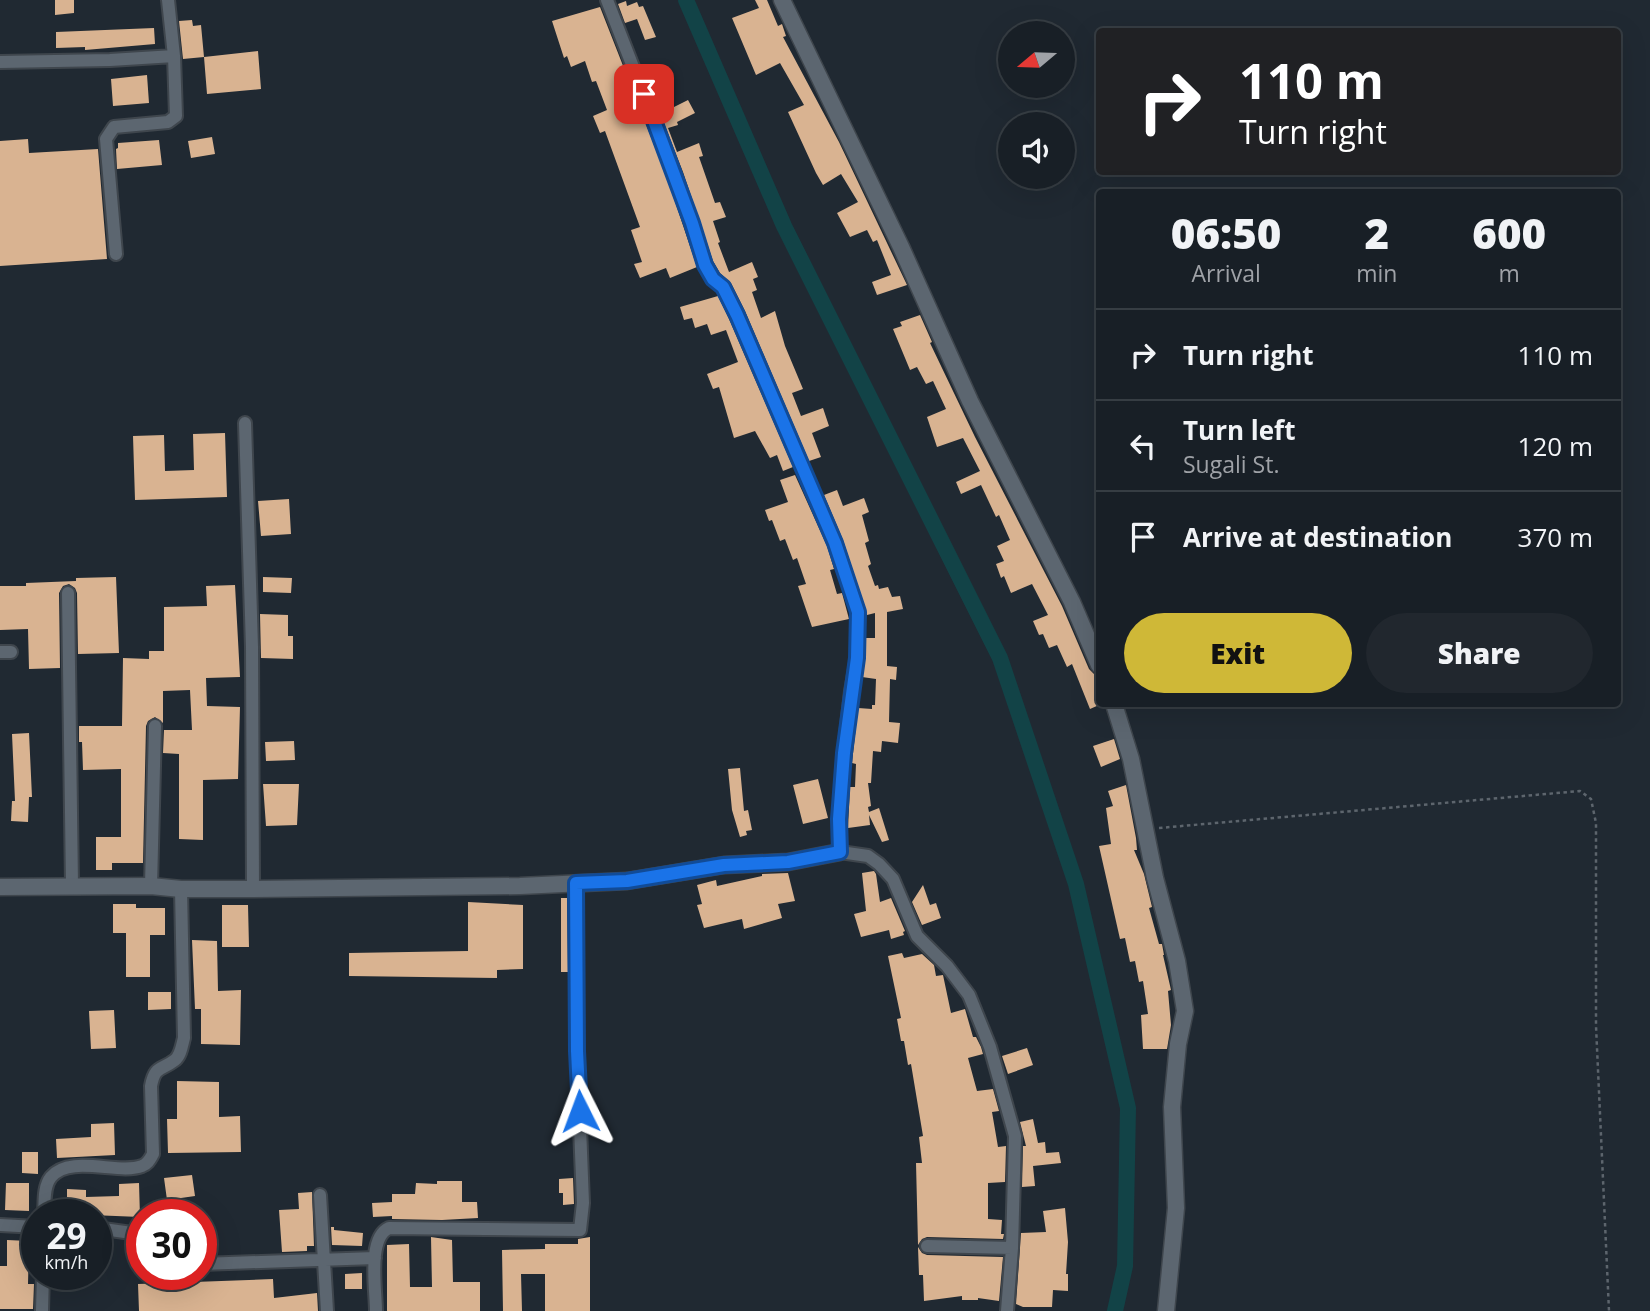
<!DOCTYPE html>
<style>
body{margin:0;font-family:"Open Sans",sans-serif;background:#21272e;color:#f1f3f6;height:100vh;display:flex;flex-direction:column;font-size:26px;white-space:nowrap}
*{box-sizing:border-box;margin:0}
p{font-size:23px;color:#9fa2a7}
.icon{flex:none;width:38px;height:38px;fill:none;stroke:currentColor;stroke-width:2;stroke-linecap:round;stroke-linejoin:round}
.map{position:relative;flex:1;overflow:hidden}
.details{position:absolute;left:1096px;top:189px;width:525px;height:518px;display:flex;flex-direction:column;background:#181f26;border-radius:7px;box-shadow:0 7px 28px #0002,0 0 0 2px #363d43}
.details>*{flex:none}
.banner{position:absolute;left:1096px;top:28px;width:525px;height:147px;border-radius:7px;box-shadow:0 7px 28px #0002,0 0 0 2px #363d43;background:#202124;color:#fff;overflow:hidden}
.needle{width:46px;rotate:251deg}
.buttons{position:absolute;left:998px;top:21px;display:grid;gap:14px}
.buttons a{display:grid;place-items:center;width:77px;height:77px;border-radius:50%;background:#181f26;box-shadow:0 7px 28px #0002,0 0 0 2px #363d43;font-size:35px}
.speed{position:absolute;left:21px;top:1199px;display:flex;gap:14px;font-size:35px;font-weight:700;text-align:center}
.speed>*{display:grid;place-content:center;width:91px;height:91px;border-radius:50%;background:#181f26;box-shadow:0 7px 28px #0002,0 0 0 2px #363d43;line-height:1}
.speed small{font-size:18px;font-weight:400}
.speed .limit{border:10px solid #d22;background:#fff;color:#111}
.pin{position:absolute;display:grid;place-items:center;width:60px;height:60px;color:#fff;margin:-30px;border-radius:14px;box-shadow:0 4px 10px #0006}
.me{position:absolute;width:77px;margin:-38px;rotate:357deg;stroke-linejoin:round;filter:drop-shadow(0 0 5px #0008)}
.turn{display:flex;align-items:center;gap:24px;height:147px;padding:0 28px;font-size:32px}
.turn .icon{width:91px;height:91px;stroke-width:2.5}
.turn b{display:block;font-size:49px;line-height:60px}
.eta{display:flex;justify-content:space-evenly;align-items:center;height:119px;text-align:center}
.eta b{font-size:42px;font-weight:800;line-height:49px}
.button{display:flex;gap:14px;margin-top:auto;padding:14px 28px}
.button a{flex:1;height:80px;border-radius:42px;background:#cfb837;color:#111;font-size:28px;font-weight:800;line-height:80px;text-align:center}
.button a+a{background:#21272e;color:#f1f3f6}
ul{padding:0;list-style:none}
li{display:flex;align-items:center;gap:21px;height:91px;padding:0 28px;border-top:2px solid #363d43}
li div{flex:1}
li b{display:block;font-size:26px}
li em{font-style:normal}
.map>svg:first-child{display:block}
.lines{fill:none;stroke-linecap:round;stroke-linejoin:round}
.canal{stroke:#124347;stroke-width:16}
.building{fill:#d9b391}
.minor-casing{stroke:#3f464d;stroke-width:16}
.tertiary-casing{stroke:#3f464d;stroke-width:19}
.path{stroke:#5d656d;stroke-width:2.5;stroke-dasharray:3.5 3.5;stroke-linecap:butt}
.minor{stroke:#5c6670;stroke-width:12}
.tertiary{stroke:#5c6670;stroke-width:16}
.route-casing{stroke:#114b97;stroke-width:18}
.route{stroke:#1a73e8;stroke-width:12}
</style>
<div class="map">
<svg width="1650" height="1311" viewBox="0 0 1650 1311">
<rect width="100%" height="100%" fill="#202932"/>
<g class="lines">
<path class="canal" d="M686,0L784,226L1000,658L1076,884L1128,1108L1125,1266L1115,1311"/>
</g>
<path class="building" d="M55,0H74V13L55,15Z
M755,0H767L778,26L782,24L786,36L783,37L839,142L907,285L877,295L872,282L891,275L877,240L873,242L867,230L850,237L837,213L858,202L841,174L823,185L816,173L788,112L804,105L780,63L756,75L732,18L759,8Z
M626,1L627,6L637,2L639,7L643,6L656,37L645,40L637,19L625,23L618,4Z
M600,7L667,178L697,267L670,278L666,268L640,278L634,264L642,262L631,230L640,227L605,131L600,133L593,116L607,110L596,81L592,82L585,61L571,67L567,56L564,58L552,21Z
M192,20L193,26L201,25L204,57L183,59L179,21Z
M154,28L155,44L85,50V47L56,48V32Z
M258,51L261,89L207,94L204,57Z
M656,65L664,88L667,87L674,107L688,100L695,113L677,122L678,125L668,128L677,152L699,143L703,156L699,157L715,203L720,202L726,217L713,221L720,242L718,243L729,272L752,262L758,277L753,279L757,290L752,292L761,318L775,311L785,346L803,389L792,393L801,416L823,408L829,426L812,433L821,457L809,461L745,311L731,283L720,273L713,261L683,172L643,69Z
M147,75L149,103L113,106L111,79Z
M212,137L215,154L191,158L188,141Z
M28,139L29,153L98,149L107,259L0,266V141Z
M159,140L162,165L117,169L116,149L118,148V143Z
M718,296L729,319L793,467L783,471L777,455L770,458L755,431L734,438L719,387L713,389L707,374L738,362L726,330L711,335L707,324L695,328L692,318L684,320L680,307Z
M920,315L932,342L930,343L975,437L1062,606L1089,669L1095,675L1099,684V705L1090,709L1072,664L1067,667L1057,645L1049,648L1043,634L1039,635L1033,621L1048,615L1032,584L1011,593L1004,576L1001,578L996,564L1004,561L997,546L1010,540L999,515L996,517L981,485L961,494L956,482L980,471L963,438L937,447L927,417L946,409L933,381L926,384L917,367L910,370L893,329L902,326L900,322Z
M225,433L227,497L135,500L133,436L164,435L165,471L194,470L193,434Z
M795,475L827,546L834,569L830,570L837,594L842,593L849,619L812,627L798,586L806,584L797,558L793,560L785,539L780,541L772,520L769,521L765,510L788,502L780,480Z
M837,490L843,506L864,498L869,512L862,515L869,541L865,543L871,564L868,566L875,586L878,585L879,589L888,587L892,597L900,596L903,609L887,612V666L897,667L896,680L890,679L889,722L900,723L898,743L882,741L881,752L873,751L871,783H868L871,806L868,807L869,812L879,808L889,840L882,842L869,815L870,825L848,828L850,787H855L856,764L852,763L858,708L872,709V705H875L876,679L862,677L866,638H875V613L867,615L843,540L824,495Z
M289,499L291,534L261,536L258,501Z
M116,577L119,653L78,654L77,593L75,588L69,584L63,586L59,593L60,668L29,669L28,629L0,630V586H26V583L76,581V578Z
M263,577L292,578L291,593L263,592Z
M235,585L240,677L206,678L207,706L240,707L238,779L203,780V840L179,839V754L163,753L164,730H192L190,690L163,691V723L155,717L148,721L146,726L143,863H112V870H96V837H121V769L83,770L82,742H79V726H122L123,658L149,659V651H164V607L207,606L206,586Z
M260,614L288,615V636H293V659L261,658Z
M29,733L32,797H29L28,822L11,821L12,801H15L12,734Z
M1114,739L1120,759L1101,767L1093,746Z
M294,741L295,760L266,761L265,742Z
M740,768L744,811L748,810L752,830L746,831L747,835L740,837L732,810L728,769Z
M818,779L828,818L803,824L793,785Z
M263,784H299L297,825L266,826Z
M1126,785L1136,838L1137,850H1134L1144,874L1152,907L1149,908L1159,944H1162L1164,955H1163L1171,990L1168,991L1171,1025L1167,1049H1143L1141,1015L1148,1014L1143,981L1139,982L1135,961L1130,962L1125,938L1120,939L1099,846L1111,844L1106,808L1113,806L1108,791Z
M874,871L876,874L880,902L891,898L905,931L903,932L904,935L891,939L889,930L861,937L854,914L866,911L862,873Z
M788,873L795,901L778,904L782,918L744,929L742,919L704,928L697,905L702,904L697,885L716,880L717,886L762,876V874Z
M923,885L930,905L936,903L941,918L922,925L912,902Z
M561,898H567L568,972H561Z
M468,902L523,905V969L497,970V978L349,976V953L468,951Z
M113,904H136V908H165V935H150V977H126V933H113Z
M222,905H248L249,947H222Z
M192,940L217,941L218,991L241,990L240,1045L201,1044V1009H195Z
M902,953L904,958L922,954L934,965L936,976L943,975L951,1013L965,1009L973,1037H976L981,1047L983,1054L968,1058L977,1091L993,1089L999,1111L992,1112L998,1147L1006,1146L1005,1182L988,1183V1219L1002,1220L1001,1234H1004L1003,1239L927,1237L922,1239L918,1245L916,1163H922L919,1137L923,1136L911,1064L908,1065L904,1041H901L897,1019L901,1018L888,956Z
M148,992H171V1009L148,1010Z
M114,1010L116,1048L91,1049L89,1011Z
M1027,1048L1033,1065L1008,1074L1002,1056Z
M177,1081L219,1082V1117L240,1116L241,1152L168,1153L167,1119H177Z
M1033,1119L1038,1143L1045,1142L1046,1153L1059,1152L1061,1163L1033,1166L1035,1186L1022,1187L1023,1146H1026L1020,1122Z
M114,1123L115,1155L57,1158L56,1139L91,1137V1124Z
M22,1152H38V1174L22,1173Z
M192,1175L195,1196L167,1200L164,1178Z
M573,1178L574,1204L563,1205V1193H559V1179Z
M437,1181H462V1202H477L478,1218L442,1220L392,1219V1216L373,1217L372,1203L392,1202V1194H415L416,1183L437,1184Z
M6,1183H29V1211L5,1210Z
M139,1183L140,1217L67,1214V1189L86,1190V1197L119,1196V1184Z
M312,1192L314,1246H307V1251L282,1252L279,1210L299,1209L298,1193Z
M1065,1208L1068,1242L1066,1274H1068V1291L1053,1290L1052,1307H1023L1016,1304L1021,1233L1046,1232L1043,1211Z
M331,1227H334V1230L363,1233L362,1246L332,1245Z
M431,1237L452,1240L453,1282H480V1311H387V1245L409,1244L410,1287H432Z
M590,1237V1311H545V1274H521L522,1311H503L502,1250L545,1249V1244H578V1239Z
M7,1240L29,1241L28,1284H34L33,1309H0V1266H7Z
M918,1247L922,1253L927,1255L1003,1257L999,1301L978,1298V1300H962V1296L924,1301L923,1275H919Z
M362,1273V1289H345V1274Z
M273,1279L274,1298L317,1293L318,1311H139L138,1284Z"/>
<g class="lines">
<defs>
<path id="minor" d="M607,0L675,175L705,265L713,279L723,287L737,315L835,543L858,612L857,658L851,691L844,753L839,819L840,852L868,856L879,864L893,879L917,936L947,966L969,995L990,1047L1015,1136L1012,1248L1007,1311
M0,62L110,60L174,56
M116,254L106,139L114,127L168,122L176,116L174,56L168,0
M245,423L252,647L253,889
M68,593L72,885
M0,652H11
M151,886L155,726
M320,1195L327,1311
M44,1214C45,1203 43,1187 51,1177C70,1154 119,1175 142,1166C148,1164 150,1159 153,1154L151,1086C155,1065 161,1071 175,1060C181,1055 182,1045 184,1038L181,889
M0,1225L37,1227
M96,1228L139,1234L142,1239
M927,1246L1012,1248
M201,1264L375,1258
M42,1311L43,1274
M376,1311C376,1290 367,1238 389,1228L580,1230L583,1203L577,1051L576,883"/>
<path id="tertiary" d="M782,0L901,247L970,401L1072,602L1099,665
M1114,704L1131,759L1155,878L1177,961L1185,1011L1178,1044L1172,1107L1176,1208L1166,1311
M0,887L151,886L181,889H253L520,886L627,881L724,865L788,862L840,852"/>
</defs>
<use href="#minor" class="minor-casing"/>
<use href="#tertiary" class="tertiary-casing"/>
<path class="path" d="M1159,828L1580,791L1591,799L1596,823V1026L1609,1311"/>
<use href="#minor" class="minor"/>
<use href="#tertiary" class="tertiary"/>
</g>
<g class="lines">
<defs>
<path id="route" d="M580,1111L577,1051L576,883L627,881L724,865L788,862L840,852L839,819L844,753L857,658L858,612L835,543L737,315L723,287L713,279L705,265L692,223L644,94"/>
</defs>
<use href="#route" class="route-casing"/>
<use href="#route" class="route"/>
</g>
</svg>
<div class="buttons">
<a><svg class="needle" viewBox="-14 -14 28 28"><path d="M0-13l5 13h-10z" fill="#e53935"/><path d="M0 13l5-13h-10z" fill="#9fa2a7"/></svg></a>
<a><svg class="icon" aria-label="sound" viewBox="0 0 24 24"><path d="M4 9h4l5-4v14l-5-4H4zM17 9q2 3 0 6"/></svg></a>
</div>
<div class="speed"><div>29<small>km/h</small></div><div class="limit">30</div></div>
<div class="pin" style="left:644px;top:94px;background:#d93025"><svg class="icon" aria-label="arrive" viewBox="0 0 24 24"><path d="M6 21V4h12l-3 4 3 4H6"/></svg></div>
<svg class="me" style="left:580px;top:1111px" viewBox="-20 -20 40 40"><path d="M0-17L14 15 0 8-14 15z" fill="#1a73e8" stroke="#fff" stroke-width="4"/></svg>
<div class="banner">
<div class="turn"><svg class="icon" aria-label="right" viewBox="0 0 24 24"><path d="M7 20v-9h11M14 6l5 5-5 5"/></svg><div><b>110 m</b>Turn right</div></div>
</div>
<section class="details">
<div class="eta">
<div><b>06:50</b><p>Arrival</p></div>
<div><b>2</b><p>min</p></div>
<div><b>600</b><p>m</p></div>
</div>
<ul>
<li><svg class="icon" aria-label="right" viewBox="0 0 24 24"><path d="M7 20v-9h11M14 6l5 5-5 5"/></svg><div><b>Turn right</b></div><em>110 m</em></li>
<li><svg class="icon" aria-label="left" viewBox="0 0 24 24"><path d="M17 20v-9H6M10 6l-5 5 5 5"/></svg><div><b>Turn left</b><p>Sugali St.</p></div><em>120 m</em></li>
<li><svg class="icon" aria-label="arrive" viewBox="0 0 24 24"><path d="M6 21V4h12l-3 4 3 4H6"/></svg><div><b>Arrive at destination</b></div><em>370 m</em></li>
</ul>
<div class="button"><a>Exit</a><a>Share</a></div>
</section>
</div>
